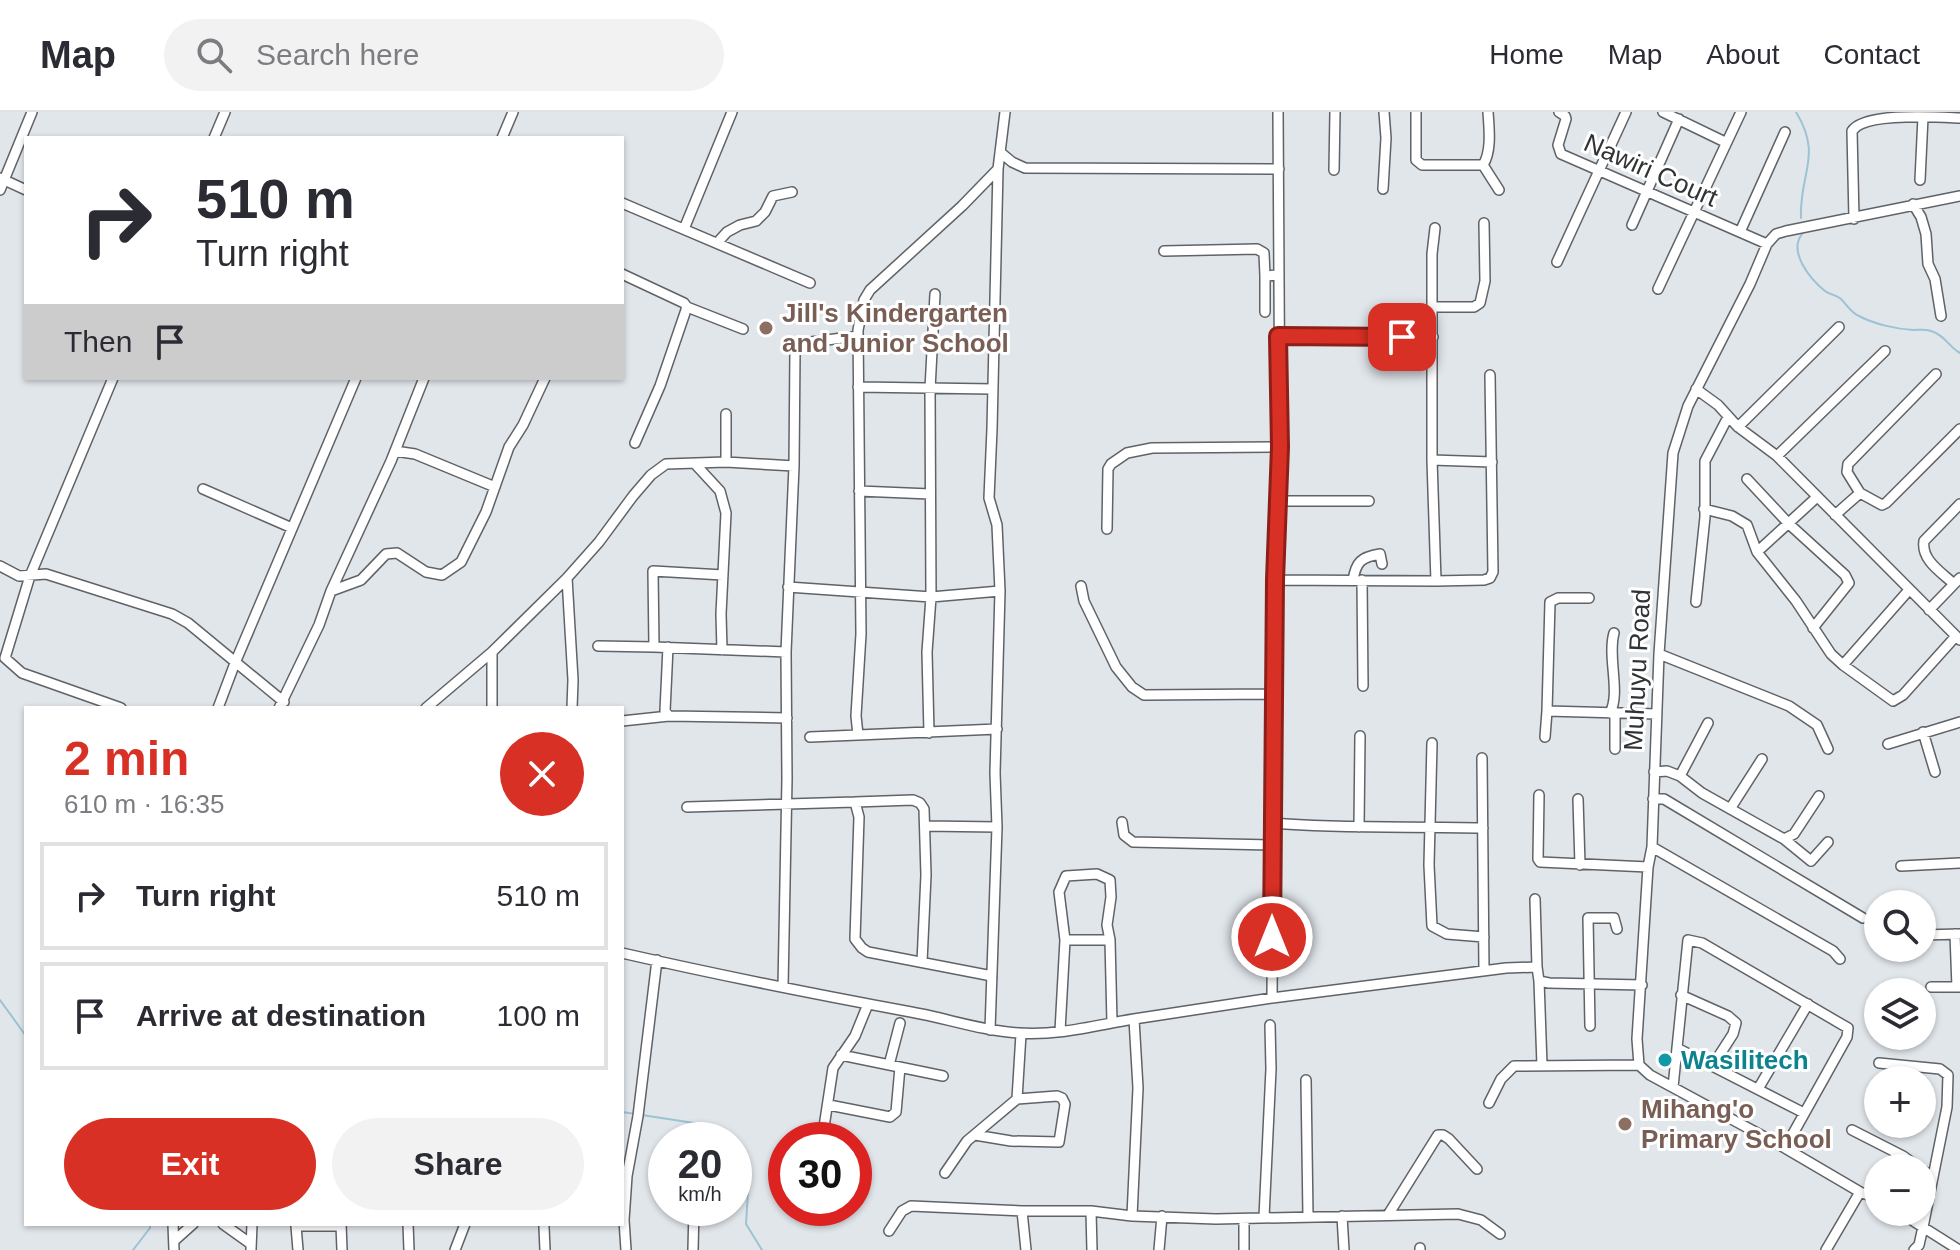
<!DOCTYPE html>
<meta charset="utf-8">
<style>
body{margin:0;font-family:Helvetica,sans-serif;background:#f2f2f3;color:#2b2b33;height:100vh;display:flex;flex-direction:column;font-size:30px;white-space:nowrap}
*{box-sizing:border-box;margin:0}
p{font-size:26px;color:#7c7c81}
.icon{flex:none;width:44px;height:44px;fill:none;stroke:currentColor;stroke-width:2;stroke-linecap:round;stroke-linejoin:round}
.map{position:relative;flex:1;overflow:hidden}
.details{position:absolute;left:24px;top:594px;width:600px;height:520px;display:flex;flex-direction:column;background:#fff;border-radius:0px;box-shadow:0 2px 6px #0004}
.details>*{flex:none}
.hud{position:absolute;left:24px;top:24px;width:600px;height:244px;border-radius:0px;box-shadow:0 2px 6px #0004;background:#fff;color:#2b2b33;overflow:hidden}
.controls{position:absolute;left:1864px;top:778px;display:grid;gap:16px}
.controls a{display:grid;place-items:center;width:72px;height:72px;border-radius:50%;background:#fff;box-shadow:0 2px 6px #0004;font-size:40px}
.speed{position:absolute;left:648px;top:1010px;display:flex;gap:16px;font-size:40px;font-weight:700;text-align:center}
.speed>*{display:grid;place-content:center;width:104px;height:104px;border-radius:50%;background:#fff;box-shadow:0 2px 6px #0004;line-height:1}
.speed small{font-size:20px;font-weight:400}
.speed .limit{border:12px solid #d22;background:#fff;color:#111}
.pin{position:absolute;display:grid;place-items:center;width:68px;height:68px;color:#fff;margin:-34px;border-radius:16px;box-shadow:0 4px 12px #0006}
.me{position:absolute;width:88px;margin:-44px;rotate:0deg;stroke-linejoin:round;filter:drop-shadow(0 0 6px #0008)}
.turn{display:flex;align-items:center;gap:28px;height:168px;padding:0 40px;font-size:36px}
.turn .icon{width:104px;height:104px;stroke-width:2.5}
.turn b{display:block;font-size:56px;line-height:68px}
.then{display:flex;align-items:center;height:76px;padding:0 40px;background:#0003;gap:16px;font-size:30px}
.round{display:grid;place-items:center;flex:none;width:84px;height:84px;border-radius:42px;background:#f2f2f3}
.headline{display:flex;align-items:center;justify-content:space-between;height:136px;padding:0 40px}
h1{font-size:48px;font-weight:600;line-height:60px;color:#d93025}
.action{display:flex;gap:16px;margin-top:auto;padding:16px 40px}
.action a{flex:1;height:92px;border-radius:48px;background:#d93025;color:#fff;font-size:32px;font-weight:600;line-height:92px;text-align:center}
.action a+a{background:#f2f2f3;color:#2b2b33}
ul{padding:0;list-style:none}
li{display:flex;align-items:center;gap:24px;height:108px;margin:0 16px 12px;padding:0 24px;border:4px solid #e1e1e2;border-radius:0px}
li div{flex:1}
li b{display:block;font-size:30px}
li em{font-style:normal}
header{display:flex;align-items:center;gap:48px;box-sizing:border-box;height:112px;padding:0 40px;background:#fff;border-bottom:2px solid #e1e1e2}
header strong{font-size:38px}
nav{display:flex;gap:44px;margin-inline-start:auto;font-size:28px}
.search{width:560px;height:72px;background:#f2f2f3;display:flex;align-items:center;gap:20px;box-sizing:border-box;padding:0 28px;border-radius:44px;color:#7c7c81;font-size:30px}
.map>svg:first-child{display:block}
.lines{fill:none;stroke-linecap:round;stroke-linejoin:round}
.stream{stroke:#9cc3d3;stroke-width:2}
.minor-casing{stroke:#5f6368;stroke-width:12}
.minor{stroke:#fff;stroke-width:9}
.route-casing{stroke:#8d1f18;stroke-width:20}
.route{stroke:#d93025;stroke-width:14}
.education-dot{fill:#8d6e63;stroke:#fff;stroke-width:3}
.culture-dot{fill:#0f9aa8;stroke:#fff;stroke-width:3}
.labels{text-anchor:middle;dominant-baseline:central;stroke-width:6;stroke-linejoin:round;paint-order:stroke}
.street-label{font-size:26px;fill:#303234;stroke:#fff}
.education-label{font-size:26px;font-weight:bold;fill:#785e54;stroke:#fff;text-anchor:start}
.culture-label{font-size:26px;font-weight:bold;fill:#0d838f;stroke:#fff;text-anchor:start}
</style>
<header>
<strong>Map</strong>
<div class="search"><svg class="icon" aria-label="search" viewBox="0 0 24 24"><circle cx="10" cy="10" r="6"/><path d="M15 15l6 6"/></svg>Search here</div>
<nav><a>Home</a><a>Map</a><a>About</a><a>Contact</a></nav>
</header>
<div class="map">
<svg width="1960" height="1138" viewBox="0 0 1960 1138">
<rect width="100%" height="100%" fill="#e1e6eb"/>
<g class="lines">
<path class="stream" d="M1796,0C1823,44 1799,61 1801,106
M1802,122C1788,140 1810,167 1825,179C1830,183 1837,183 1841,187C1847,193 1851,201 1859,204C1874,212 1896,217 1913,218C1920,218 1925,217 1931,219C1945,223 1949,235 1960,241
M0,888L26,924
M622,1000L636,1002
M642,1003L694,1011L723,1028
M734,1040L749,1063L746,1112L762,1138
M133,1138L150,1116V1112"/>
<defs>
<path id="minor" d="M1416,0V48L1422,53H1483C1492,39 1489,16 1488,0
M1559,0L1565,4L1566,7L1558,33L1561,42L1767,132
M1663,0L1725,30
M214,26L225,0
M502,26L513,0
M1000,40L1012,50L1025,56L1279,57
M1483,53L1499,78
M1334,58L1335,0
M0,66L26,78
M1920,68L1923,5
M1383,77L1386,26L1384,0
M0,78L32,0
M622,91L810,171
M1913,92L1921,105L1926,122L1928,152L1935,167L1941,204
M1854,107L1852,19C1864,0 1936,5 1960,6
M1632,113L1679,7
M684,117L732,0
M1740,120L1785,20
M717,131L727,120L740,113L756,109L765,100L773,84L792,80
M1164,139L1257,137L1264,141L1265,164L1278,163
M1557,150L1626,0
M622,162L684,191L687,195L660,274L635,331
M1658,177L1741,0
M935,182L930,277L931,485L1000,479
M687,195L743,217
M1433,195H1474L1480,191L1485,169L1484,111
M1265,200V164
M1278,224L1433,225
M113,266L30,464L5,546L22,561L121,596
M858,275L993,277
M1696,277L1718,293L1738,315L1777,344L1960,528
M1738,315L1839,215
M395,339L415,342L495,375
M1777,344L1885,239
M1432,348L1492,350
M726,350V302
M696,353L720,379L726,401L721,502L722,538
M1747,367L1789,412L1845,463L1849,471L1813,516
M203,377L292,416
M859,379L930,382
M1860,381L1847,360L1848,352L1936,262
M1278,389H1369
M1704,397L1732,404L1747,413L1757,440L1796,489L1831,542L1843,553L1909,478
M1835,403L1860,381L1882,393L1886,391L1960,317
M1107,417L1108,357L1111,352L1127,341L1152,336L1280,335
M1757,440L1817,385
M0,454L19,464L46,462L172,502L188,511L284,590
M723,463L653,459L654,535L786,540
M567,466L573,568L572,596
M1275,468L1436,469L1432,348V142L1435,116
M1353,468C1356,450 1361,445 1380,442L1382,452
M1362,468L1363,574
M1436,469L1484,468L1490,466L1493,460L1490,263
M1954,472C1941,460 1921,448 1924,429L1960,392
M1081,474L1084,489L1116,555L1132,575L1144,583L1274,582
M788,475L931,485L927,540L929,621
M331,479L361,468L386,442L397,441L426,460L442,463L461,450L486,400L509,335L523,313L545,266
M1589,486H1558L1550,490L1547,599L1657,602
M1696,490L1705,405V349L1728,305
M1929,498L1960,466
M598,534L654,535
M668,535L665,599L669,604
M1659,542L1789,594L1817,613L1828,637
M1843,553L1893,589L1903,583L1956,524
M218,596L235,551L356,266
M279,596L319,513L331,479L391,349L424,266
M426,596L492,540L567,466L599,430L633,384L651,363L666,352L726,350L794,354
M492,596V540
M1610,601C1621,580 1607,545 1614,521
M622,609L669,604L787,606
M1923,620L1935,660
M858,623L997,617
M810,625L858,623L856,604L861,522L858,218L864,188L870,178L962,94L998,57
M1545,625L1547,599
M1432,631L1429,753L1432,814L1447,822L1484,825
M1888,632L1960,610
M1615,637V601
M1482,646L1484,858
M1654,660L1667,659L1680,664L1702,681L1784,727L1794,722L1819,684
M1680,664L1708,611
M1539,683L1538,747L1540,750L1648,755
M1578,687L1580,753
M1653,687H1664L1863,806
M855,690L913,688L920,691L924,697L926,763L922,850
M687,695L855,690L859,705L855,827L862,836L868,840L992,864
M1730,697L1762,647
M1122,710L1124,723L1133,730L1272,733
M1274,711C1343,717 1414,714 1483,716
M925,714L997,715
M1359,715L1360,624
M1784,727L1811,749L1828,730
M1652,735L1833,839L1840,847
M1901,754L1960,751
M1535,787L1537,855
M1955,822L1957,875
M1922,823L1960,822
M1065,828H1110
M622,841C718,863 814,882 911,900C946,906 982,919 1019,921C1057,924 1097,913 1134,907
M1539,869L1542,953
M783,875L787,667L786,540L794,354L795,239L803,231L858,224
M1931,875H1960
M1681,883L1728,904L1736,911L1733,922L1713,953
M1272,886L1275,468L1280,335L1278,0
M1590,914L1588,806H1614L1617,817
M990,918L997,715L995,661L1000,479L997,413L989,386L992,317L998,57L1005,0
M1060,919L1065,828L1059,780L1066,764L1097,762L1110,768L1111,785L1107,813L1110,828L1112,911
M1677,936L1688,828L1702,831L1848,916L1847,925L1785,1036
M841,943L943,964
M1879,951L1940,957L1948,963L1947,995L1923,1115L1919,1133L1914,1138
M889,953L900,911
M1306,968L1308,1105
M1673,975L1677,936L1804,1001
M1758,977L1808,892
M1489,991L1501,967L1514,954L1639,953
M829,993L890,1005L896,1000L900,955
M1852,1018L1903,1044L1933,1066
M975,1023L1011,1029L1059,1030L1065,992L1062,986L1057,984L1017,987
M822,1028L833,956L855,924L868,892
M945,1061L967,1029L1017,987L1021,922
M1878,1087L1860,1080L1785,1036L1650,963L1639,953L1637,927L1648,755L1652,735L1659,542L1673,341L1688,294L1750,172L1767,132L1776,122L1786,119L1960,84
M1022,1099H1091
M1899,1100L1959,1138
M1388,1103L1438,1023H1443L1449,1027L1477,1057
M1132,1104L1216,1107L1458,1102L1481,1108L1500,1122
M1342,1104L1344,1138
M1264,1105L1271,957L1270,913
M1244,1107V1138
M173,1112L174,1138
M223,1112L251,1132
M341,1112L342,1138
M408,1112L409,1138
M544,1115L545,1138
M889,1119L902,1099L911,1094L1022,1099L1026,1138
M174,1129L193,1112
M1420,1136V1138
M251,1137L252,1112
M298,1138L296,1114H341
M455,1138L465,1112
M626,1138L624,1108L627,1064L638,1004L657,848
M693,1138L694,1096
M1092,1138L1091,1099L1132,1104L1138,976L1134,907L1272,886L1506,856L1537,855L1539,869L1549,871L1642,873
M1159,1138L1162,1104
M1826,1138L1860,1080"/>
</defs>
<use href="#minor" class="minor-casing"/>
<use href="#minor" class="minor"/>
</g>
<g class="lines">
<defs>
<path id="route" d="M1272,825L1275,468L1280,335L1278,224L1402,225"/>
</defs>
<use href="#route" class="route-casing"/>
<use href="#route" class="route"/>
</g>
<g class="education-dot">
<circle cx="766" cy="216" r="8"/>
<circle cx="1625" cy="1012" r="8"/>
</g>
<circle class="culture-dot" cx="1665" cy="948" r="8"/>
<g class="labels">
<g class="street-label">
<text transform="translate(1651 58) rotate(24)">Nawiri Court</text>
<text transform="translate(1637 558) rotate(-87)">Muhuyu Road</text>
</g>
<g class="education-label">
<text x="782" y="201">Jill's Kindergarten<tspan x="782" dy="30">and Junior School</tspan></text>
<text x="1641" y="997">Mihang'o<tspan x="1641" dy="30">Primary School</tspan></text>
</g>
<g class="culture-label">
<text x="1681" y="948">Wasilitech</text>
</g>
</g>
</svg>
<div class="controls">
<a><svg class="icon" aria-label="search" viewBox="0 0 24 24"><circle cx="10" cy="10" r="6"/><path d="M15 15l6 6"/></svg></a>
<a><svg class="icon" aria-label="layers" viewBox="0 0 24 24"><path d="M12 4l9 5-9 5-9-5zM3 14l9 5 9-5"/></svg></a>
<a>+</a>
<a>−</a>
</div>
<div class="speed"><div>20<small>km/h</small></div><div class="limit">30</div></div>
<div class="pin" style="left:1402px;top:225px;background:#d93025"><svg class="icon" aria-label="arrive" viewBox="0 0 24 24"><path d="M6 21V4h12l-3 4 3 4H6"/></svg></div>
<svg class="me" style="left:1272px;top:825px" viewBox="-20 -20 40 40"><circle r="17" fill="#d93025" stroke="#fff" stroke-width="3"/><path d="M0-11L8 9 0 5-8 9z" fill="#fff"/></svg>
<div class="hud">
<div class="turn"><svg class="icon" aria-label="right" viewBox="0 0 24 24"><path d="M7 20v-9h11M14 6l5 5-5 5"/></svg><div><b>510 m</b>Turn right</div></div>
<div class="then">Then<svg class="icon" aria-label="arrive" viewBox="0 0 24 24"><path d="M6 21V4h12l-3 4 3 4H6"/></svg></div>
</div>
<section class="details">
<div class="headline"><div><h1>2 min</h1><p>610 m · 16:35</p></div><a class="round" style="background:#d93025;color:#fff"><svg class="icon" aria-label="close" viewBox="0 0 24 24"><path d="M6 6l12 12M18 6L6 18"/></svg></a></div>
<ul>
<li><svg class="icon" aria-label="right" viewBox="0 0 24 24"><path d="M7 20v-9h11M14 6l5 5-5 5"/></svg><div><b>Turn right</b></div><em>510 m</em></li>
<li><svg class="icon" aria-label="arrive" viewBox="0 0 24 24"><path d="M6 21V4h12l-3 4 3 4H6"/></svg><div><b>Arrive at destination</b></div><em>100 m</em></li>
</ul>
<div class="action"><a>Exit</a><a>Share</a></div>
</section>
</div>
